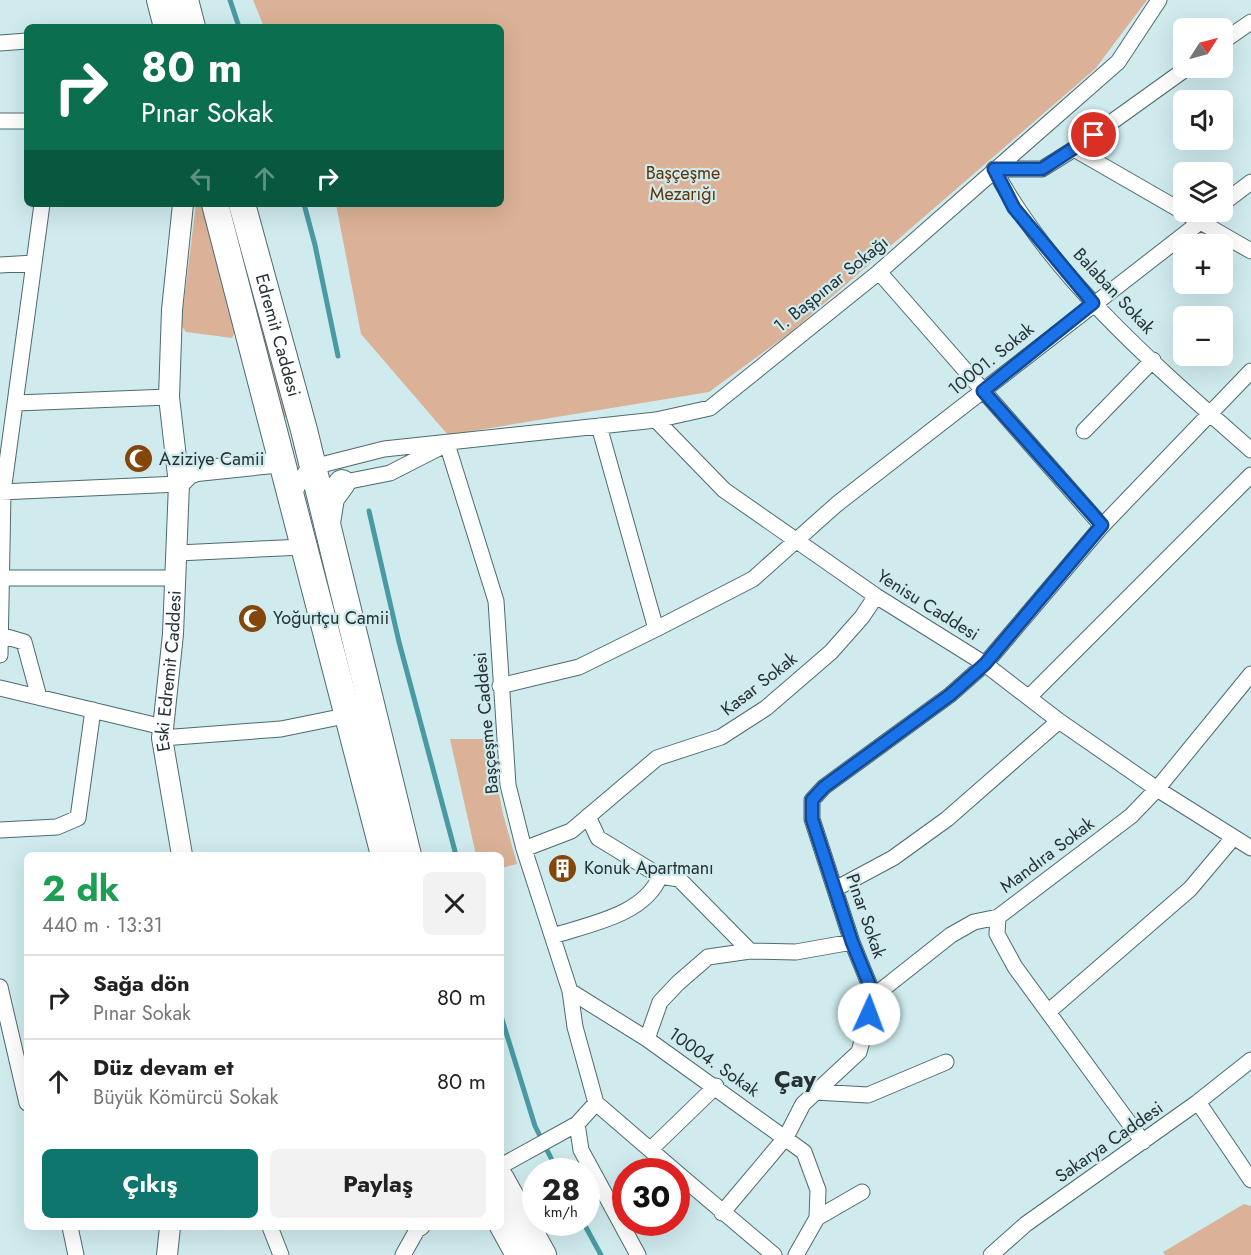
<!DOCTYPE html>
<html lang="tr">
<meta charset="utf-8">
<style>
body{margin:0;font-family:Jost,sans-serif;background:#f2f2f2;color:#222;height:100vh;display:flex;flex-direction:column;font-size:22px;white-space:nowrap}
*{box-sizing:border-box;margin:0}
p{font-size:20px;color:#767676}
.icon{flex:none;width:33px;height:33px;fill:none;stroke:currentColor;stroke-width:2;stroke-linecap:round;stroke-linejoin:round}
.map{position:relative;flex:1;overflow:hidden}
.side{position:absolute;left:24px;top:852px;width:480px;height:378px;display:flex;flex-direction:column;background:#fff;border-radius:9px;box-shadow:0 6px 24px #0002}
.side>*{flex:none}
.banner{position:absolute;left:24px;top:24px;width:480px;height:183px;border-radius:9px;box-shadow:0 6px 24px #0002;background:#0b6e4f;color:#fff;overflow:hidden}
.needle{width:39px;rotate:54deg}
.controls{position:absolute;left:1173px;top:18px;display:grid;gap:12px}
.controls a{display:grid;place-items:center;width:60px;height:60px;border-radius:9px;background:#fff;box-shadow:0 6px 24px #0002;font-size:30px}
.speed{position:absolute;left:522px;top:1158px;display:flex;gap:12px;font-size:30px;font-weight:700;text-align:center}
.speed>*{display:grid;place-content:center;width:78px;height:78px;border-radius:50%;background:#fff;box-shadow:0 6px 24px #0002;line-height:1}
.speed small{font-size:15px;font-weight:400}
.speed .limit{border:9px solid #d22;background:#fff;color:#111}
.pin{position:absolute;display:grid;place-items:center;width:51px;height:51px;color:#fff;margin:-26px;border:3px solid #fff;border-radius:50%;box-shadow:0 2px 6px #0007}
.me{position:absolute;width:66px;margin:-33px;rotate:2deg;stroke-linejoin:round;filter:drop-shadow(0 0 4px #0008)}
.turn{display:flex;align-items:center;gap:21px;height:126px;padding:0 18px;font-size:27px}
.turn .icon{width:78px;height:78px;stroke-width:2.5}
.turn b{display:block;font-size:42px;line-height:51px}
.lanes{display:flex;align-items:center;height:57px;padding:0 18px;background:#0003;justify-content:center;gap:30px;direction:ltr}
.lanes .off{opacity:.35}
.round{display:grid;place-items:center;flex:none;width:63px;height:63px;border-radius:9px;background:#f2f2f2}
.overview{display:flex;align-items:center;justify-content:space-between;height:102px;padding:0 18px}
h1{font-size:36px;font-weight:700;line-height:45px;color:#1e9e55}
.action{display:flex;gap:12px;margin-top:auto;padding:12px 18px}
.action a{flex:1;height:69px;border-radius:9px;background:#0f766e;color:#fff;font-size:24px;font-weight:700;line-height:69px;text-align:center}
.action a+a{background:#f2f2f2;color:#222}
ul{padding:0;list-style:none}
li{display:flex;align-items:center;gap:18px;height:84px;padding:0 18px;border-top:2px solid #e0e0e0}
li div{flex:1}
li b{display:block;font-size:22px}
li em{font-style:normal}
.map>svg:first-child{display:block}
.green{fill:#dbb297}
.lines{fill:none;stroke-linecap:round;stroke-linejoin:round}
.stream{stroke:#499aa3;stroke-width:5}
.minor-casing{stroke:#506a6d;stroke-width:17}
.tertiary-casing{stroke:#506a6d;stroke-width:22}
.trunk-casing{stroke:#506a6d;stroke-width:28}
.minor{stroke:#fff;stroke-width:15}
.tertiary{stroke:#fff;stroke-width:20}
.trunk{stroke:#fff;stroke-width:26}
.route-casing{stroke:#114b97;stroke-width:15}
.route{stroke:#1a73e8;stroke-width:10}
.labels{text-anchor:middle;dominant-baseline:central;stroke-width:4.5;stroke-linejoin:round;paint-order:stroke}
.park-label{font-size:18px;fill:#633206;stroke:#cfebee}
.street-label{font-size:18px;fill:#263133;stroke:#cfebee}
.poi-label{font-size:18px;fill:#263133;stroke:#cfebee;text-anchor:start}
.district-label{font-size:24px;font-weight:bold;fill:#263133;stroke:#cfebee}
</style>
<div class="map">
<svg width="1251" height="1255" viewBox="0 0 1251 1255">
<rect width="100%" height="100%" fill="#cfebee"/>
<path class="green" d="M253,0H1147L1095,69L791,332L709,392L448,435L361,334L336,204H501V27H264Z
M196,204H204L235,332L232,338L186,332L181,325Z
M228,204H232L288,417L284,418Z
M450,739H488L503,814L517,864L501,868V855H476Z
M1244,1204L1251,1206V1255H1165L1163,1252Z"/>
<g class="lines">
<path class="stream" d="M230,0L239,27
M304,204L315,245L338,356
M369,511L399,642L456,855
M501,1016L535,1126L558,1172
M583,1222L601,1255"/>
<defs>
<path id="minor" d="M1222,42L1251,22
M0,43L27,41
M1187,68L1074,149L1042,169H994C1052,278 1159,369 1251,450
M0,121H27
M1074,149L1251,251
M1222,204L1251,182
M0,265L34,263
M879,272L1102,526
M16,403L169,397
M656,420L724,490L876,596L985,664L1059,721L1157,789L1251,848
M599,426L656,629L753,579L837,504L1213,212
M1084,431L1153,360
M447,444L496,601L508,785L524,849L570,991L575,1027L596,1103
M335,484L390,473L439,448
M0,492L179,484
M291,499L305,473L313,467L384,449L656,420L710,408L879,272L1118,62L1159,0
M178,553L303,547
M2,578H176
M0,635L24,642L39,697
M0,655L3,492L42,204
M500,686L579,667L656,629
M0,688L163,727
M1029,697L1251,475
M162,738L281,729L335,718
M588,816L598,838L660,876
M0,830L57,827L78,818L93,710
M524,849L571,831L657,758L721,737L766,708L831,652L862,617L876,596
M837,888L893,858L947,819L1059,721
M553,936C589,924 645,915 660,876L679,879L750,951
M0,987L27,1103
M570,991L647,1039L804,1152L818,1190L817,1218
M874,996L951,935L974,922L998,917
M1048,1012L1190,889L1233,838
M647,1039L660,1002L678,983L708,957L750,951L796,952L852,942
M815,1092L868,1095L946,1062
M1198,1102L1251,1180
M577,1124L581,1150L638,1255
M1143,1142L1015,967L997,934L998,917L1131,816L1157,789L1251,674
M651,1149L716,1086
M501,1166L577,1124L596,1103L676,1172
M676,1172L774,1255
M722,1213L786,1137L803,1104L859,1052L874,996L852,942L812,819V800L824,787L950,695L985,664L1102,526L1251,371
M70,1227L76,1255
M270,1227L281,1255
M403,1255L417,1230L422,1227
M796,1255L817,1218L862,1192
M991,1255L1026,1224L1198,1102L1251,1060"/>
<g id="tertiary">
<path d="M179,484L169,397L172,310L183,204"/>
<path id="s1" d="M182,855L162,738L173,634L179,484L189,474L197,471L283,462"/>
<path d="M167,1255L170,1227"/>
</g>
<g id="trunk">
<path d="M160,0L167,27"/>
<path d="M185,0L192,27"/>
<path d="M215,204L384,855"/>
<path id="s2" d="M242,204L304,430L408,855"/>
<path d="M327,523L331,498L342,483"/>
<path d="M501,1179L543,1255"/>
<path d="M501,1222L519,1255"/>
</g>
</defs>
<use href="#minor" class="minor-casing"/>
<use href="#tertiary" class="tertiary-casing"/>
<use href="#trunk" class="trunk-casing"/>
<use href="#minor" class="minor"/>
<use href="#tertiary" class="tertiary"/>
<use href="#trunk" class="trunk"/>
</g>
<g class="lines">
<defs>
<path id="route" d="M869,1014L874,996L852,942L812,819V800L824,787L950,695L985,664L1102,525L983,391L1093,303L1014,208L994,169H1042L1094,135"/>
</defs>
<use href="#route" class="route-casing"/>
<use href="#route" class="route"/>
</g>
<defs>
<symbol id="mosque-disc" viewBox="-11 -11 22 22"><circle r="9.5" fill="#85460c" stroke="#cfebee"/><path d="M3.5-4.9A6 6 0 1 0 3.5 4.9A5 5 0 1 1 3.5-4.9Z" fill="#fff"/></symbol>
<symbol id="building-disc" viewBox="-11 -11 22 22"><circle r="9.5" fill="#85460c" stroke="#cfebee"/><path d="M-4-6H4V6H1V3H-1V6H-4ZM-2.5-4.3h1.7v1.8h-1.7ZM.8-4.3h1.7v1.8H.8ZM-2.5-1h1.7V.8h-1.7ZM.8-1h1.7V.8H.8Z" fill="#fff"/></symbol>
</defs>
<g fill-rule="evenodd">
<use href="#mosque-disc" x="122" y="442" width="33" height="33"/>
<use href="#mosque-disc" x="236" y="602" width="33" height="33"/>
<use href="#building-disc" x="546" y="852" width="33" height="33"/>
</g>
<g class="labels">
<g class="park-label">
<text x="683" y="173">Başçeşme<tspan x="683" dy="21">Mezarığı</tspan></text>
</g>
<g class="street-label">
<text transform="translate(831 284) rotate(-39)">1. Başpınar Sokağı</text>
<text transform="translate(1114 291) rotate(47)">Balaban Sokak</text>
<text stroke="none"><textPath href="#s2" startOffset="136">Edremit Caddesi</textPath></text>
<text transform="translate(991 359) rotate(-39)">10001. Sokak</text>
<text transform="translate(928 605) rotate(32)">Yenisu Caddesi</text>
<text stroke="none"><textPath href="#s1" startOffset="186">Eski Edremit Caddesi</textPath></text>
<text transform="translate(759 684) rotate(-38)">Kasar Sokak</text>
<text transform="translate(486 723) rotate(-95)">Başçeşme Caddesi</text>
<text transform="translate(1047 855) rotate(-37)">Mandıra Sokak</text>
<text transform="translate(866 916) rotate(71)">Pınar Sokak</text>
<text transform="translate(714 1062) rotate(35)">10004. Sokak</text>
<text transform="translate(1109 1142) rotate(-35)">Sakarya Caddesi</text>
</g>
<g class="poi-label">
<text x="159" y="459">Aziziye Camii</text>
<text x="273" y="618">Yoğurtçu Camii</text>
<text x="584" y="868">Konuk Apartmanı</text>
</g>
<g class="district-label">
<text x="795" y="1078">Çay</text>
</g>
</g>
</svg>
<div class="controls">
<a><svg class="needle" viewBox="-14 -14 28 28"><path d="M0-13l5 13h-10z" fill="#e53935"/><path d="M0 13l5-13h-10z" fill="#767676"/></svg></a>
<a><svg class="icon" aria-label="sound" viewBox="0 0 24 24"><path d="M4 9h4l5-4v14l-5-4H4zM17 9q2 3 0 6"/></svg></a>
<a><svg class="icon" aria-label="layers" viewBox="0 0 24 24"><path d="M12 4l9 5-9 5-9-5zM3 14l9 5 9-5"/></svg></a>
<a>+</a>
<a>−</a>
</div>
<div class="speed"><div>28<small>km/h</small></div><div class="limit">30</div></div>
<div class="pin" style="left:1094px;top:135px;background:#d93025"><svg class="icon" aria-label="arrive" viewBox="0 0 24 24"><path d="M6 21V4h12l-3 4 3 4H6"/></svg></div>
<svg class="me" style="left:869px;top:1014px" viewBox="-20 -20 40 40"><circle r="19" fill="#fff"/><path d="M0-13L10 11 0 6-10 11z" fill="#1a73e8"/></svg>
<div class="banner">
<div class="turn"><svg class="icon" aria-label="right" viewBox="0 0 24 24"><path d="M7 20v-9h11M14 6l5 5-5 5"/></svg><div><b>80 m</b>Pınar Sokak</div></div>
<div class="lanes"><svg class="icon off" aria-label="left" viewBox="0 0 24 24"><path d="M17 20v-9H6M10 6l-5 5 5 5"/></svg><svg class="icon off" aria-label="ahead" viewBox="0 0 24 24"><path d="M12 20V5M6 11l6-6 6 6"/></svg><svg class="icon" aria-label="right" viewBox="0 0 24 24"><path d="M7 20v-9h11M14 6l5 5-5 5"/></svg></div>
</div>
<section class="side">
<div class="overview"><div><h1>2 dk</h1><p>440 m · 13:31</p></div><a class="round"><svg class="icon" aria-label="close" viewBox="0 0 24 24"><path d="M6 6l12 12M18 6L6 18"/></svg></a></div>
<ul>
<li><svg class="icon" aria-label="right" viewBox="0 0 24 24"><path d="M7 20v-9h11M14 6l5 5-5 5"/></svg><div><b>Sağa dön</b><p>Pınar Sokak</p></div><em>80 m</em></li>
<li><svg class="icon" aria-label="ahead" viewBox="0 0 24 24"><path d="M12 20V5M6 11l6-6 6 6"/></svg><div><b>Düz devam et</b><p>Büyük Kömürcü Sokak</p></div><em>80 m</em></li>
</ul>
<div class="action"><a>Çıkış</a><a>Paylaş</a></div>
</section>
</div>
